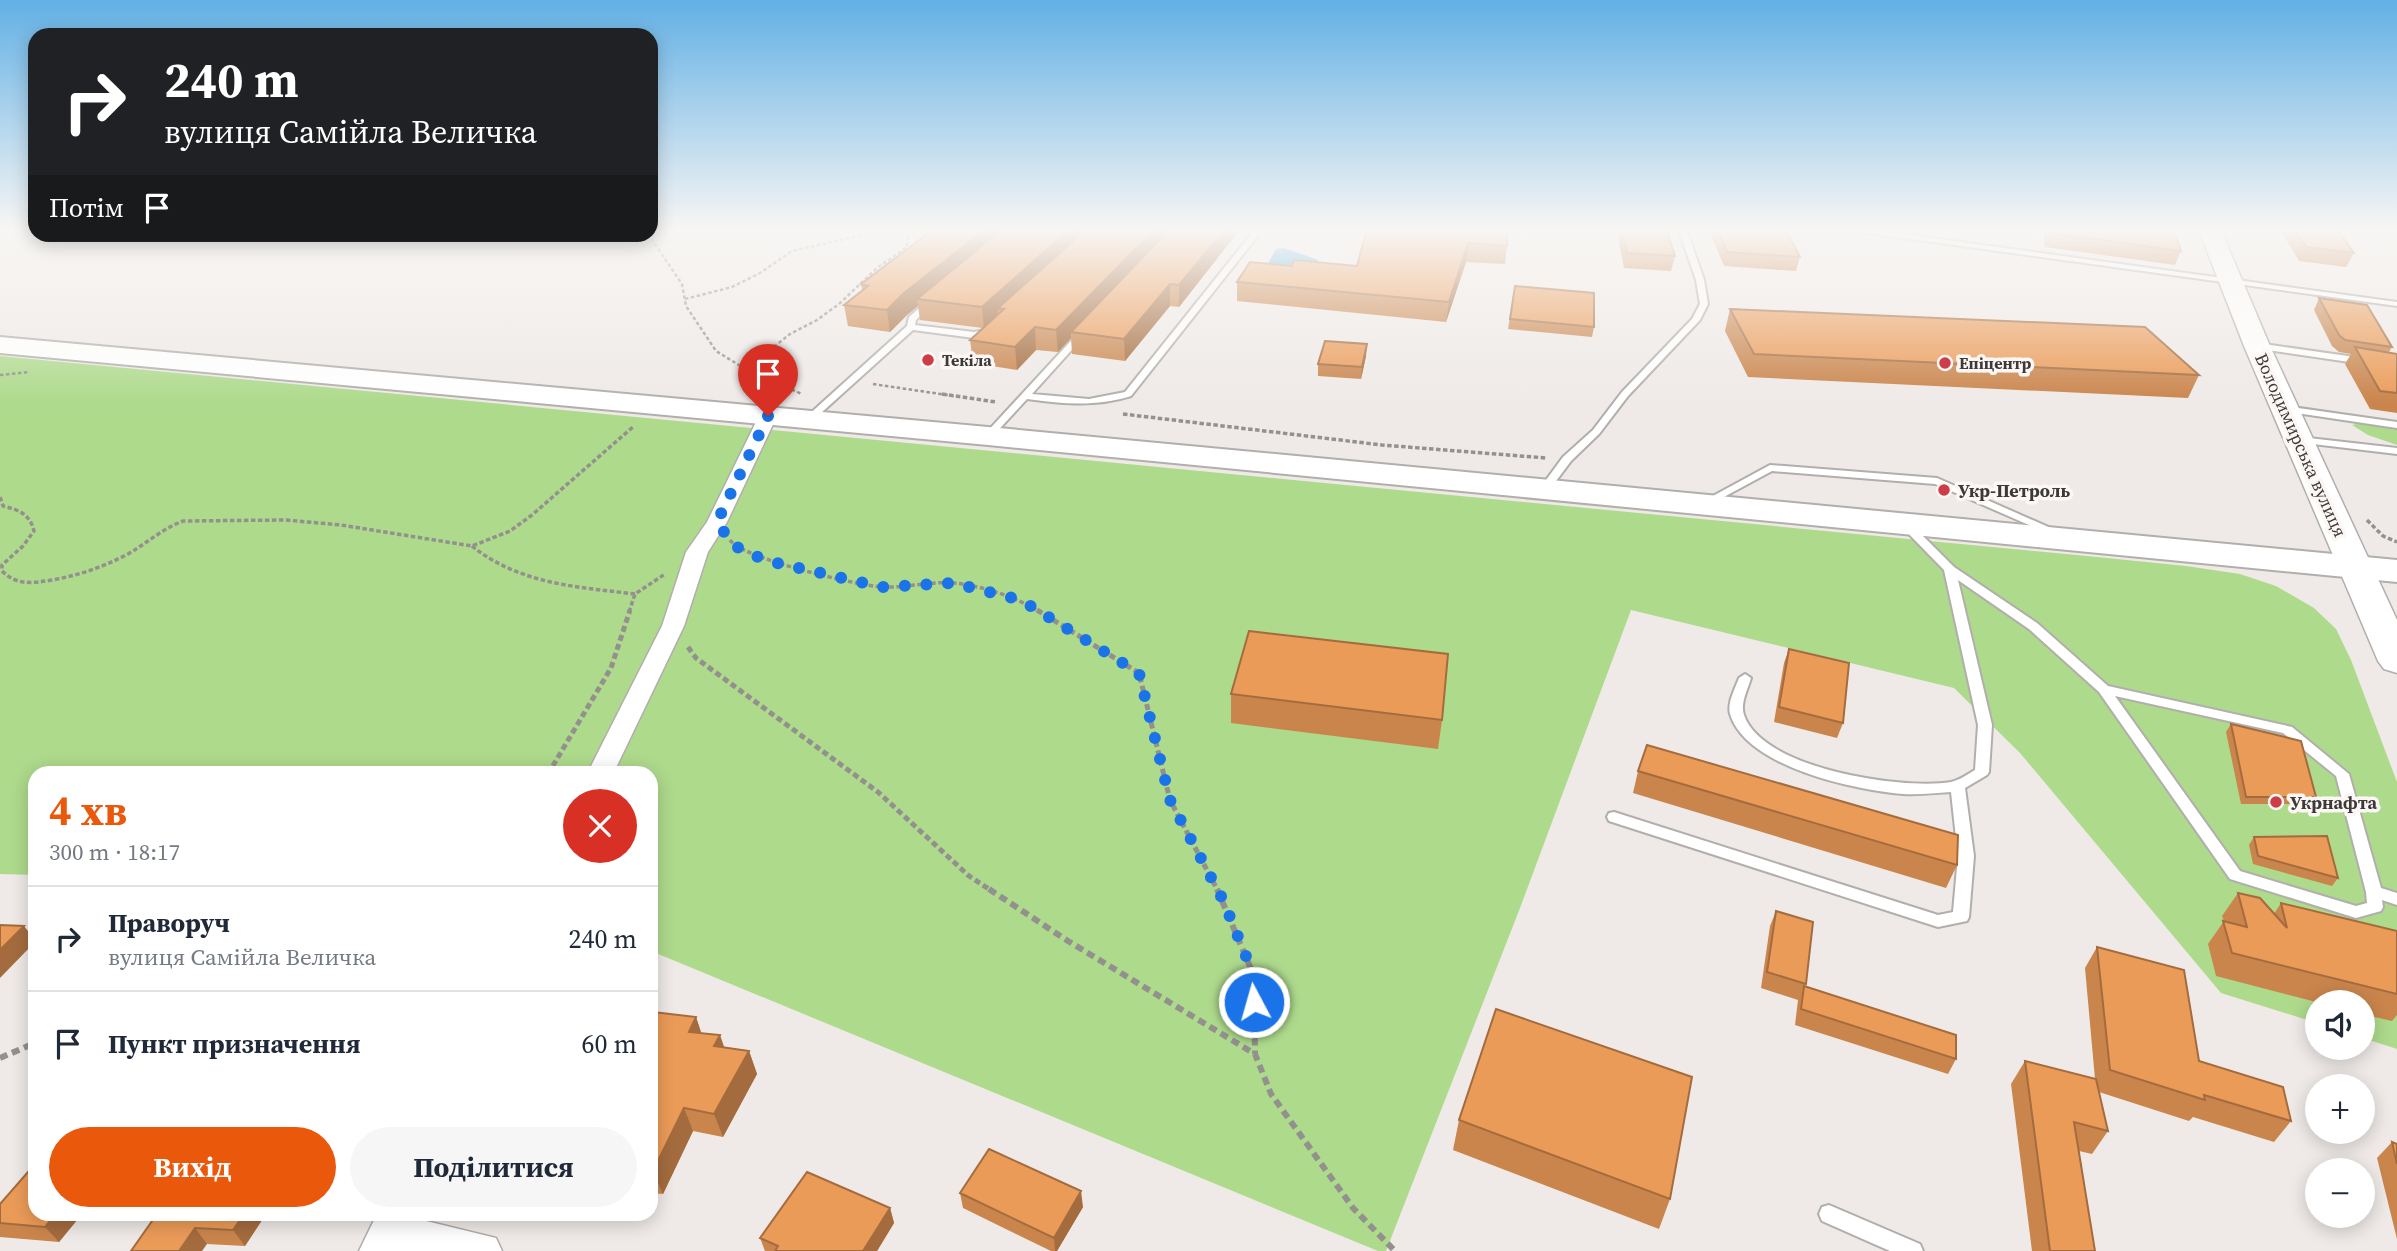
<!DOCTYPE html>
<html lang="uk">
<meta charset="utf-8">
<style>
body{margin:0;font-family:"Source Serif 4",serif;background:#f6f6f7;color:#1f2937;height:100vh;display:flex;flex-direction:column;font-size:26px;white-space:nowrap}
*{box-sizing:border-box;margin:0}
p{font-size:23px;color:#747a83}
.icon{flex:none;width:38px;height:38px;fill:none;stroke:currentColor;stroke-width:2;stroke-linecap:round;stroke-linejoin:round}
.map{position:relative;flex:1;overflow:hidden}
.details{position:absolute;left:28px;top:766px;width:630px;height:455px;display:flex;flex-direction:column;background:#fff;border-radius:21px;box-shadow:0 4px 18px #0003}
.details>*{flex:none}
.hud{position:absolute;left:28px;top:28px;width:630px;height:214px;border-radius:21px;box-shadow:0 4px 18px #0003;background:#202124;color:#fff;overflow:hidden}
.fabs{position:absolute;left:2305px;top:990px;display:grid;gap:14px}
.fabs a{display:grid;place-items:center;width:70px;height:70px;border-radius:50%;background:#fff;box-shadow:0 4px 18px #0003;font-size:35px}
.pin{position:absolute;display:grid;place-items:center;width:60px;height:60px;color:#fff;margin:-72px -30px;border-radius:50% 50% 50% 0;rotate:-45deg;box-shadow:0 0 7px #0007}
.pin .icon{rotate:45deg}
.me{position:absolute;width:77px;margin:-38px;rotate:354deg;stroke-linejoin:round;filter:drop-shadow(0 0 5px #0008)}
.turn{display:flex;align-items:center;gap:24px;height:147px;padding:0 21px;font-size:32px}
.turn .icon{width:91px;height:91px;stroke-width:2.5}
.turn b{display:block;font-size:49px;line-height:60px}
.then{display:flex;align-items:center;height:66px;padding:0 21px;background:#0003;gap:14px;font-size:26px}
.round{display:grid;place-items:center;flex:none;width:74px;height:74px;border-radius:37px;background:#f6f6f7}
.headline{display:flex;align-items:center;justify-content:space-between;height:119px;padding:0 21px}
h1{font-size:42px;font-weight:700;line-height:52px;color:#ea580c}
.primary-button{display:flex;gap:14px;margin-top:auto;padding:14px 21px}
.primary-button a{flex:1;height:80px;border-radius:42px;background:#ea580c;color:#fff;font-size:28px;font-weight:700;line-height:80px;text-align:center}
.primary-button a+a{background:#f6f6f7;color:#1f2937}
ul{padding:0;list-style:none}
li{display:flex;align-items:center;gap:21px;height:105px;padding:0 21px;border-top:2px solid #e0e1e3}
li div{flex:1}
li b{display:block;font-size:26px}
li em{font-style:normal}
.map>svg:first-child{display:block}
.green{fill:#aeda8c}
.water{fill:#39aae0}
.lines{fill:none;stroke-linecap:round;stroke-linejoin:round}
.lane-casing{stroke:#b2aeab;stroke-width:4}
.street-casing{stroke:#b2aeab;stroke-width:3}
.primary-casing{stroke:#b2aeab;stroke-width:3}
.highway-casing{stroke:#b2aeab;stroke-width:4}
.path-far3{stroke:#93908e;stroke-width:2.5;stroke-dasharray:3.5 2.5;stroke-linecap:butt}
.path-far2{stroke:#93908e;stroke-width:3.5;stroke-dasharray:4.5 2.5;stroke-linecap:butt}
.path-far1{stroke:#93908e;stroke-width:5;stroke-dasharray:6 3.5;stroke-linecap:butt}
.path{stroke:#93908e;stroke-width:6;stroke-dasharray:8 5;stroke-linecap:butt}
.lane{fill:#fff;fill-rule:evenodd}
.street{fill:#fff;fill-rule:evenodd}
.primary{fill:#fff;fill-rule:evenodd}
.highway{fill:#fff;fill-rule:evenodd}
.wall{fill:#ca854c}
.shaded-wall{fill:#a46c3e}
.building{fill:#eb9b58;stroke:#a46c3e;stroke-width:2}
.route{stroke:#1a73e8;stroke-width:12;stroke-dasharray:0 21.6}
.poi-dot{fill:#cd3d48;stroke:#fcf7f4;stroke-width:2.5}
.labels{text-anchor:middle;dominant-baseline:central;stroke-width:7;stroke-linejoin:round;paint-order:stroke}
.far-poi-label{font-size:16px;font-weight:bold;fill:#3c3a39;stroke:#fcf7f4;text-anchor:start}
.street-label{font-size:18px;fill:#3c3a39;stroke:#fcf7f4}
.poi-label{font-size:18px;font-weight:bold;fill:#3c3a39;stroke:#fcf7f4;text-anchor:start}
</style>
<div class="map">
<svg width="2397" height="1251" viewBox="0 0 2397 1251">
<rect width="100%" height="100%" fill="#efeae7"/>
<path class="green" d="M0,356L2087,556L2186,566L2240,574L2276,586L2314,608L2336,629L2351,660L2397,782V1049L2363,1038L2362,1003H2317V1023L2221,993L2020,753L1954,688L1631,610L1520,908L1386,1251H1378L651,951V774H35V875L0,874Z
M2360,423L2397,428V445L2368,435L2352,425Z"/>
<path class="water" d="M1284,248L1318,260V267L1311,271L1267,265L1276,249Z"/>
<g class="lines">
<defs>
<path id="lane" d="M1256,228H1264L1131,396C1096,407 1064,404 1027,399L991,438H985V434L1080,331L1087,333L1032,394L1089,399L1125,392Z
M1678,228H1686L1704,280L1708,304L1700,320L1628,396L1599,434L1571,461L1547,493H1539L1538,491L1563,457L1593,430L1622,392L1692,319L1700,304L1696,280Z
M1841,228H1859L2397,302V306L1845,230Z
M927,301L934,303L916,320L915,325L974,332L990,329L994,332L974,338L913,330L811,422H805V418L907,326L909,317Z
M2257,343L2397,363V369L2254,348L2253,346Z
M2285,406L2397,422V428L2282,411V407Z
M2300,437L2397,448V454L2296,442V438Z
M1770,465L1937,478L2062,533L2060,535H2052L1935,484L1772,471L1709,505H1701L1700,503Z
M1906,522L1910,523L1954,567L2037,623L2108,686L2292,727L2349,774L2381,888L2397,893V905L2382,900L2383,907L2381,911L2356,918L2230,879L2099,692L2029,629L1958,580L1992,725L1989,772L1987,775L1965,788L1974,856L1969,917L1967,921L1938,927L1609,821L1607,817L1609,813L1614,812L1938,915L1953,912L1958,856L1951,792C1935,793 1919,795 1903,794C1855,790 1746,767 1730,714C1727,703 1735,689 1739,678L1745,674L1751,678C1748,689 1740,703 1744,715C1762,769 1902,790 1951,782C1960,780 1968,774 1975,770L1978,725L1944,570L1902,527L1901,525L1902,523ZM2115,696L2283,733L2336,776L2366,892L2367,903L2356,906L2240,871Z
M1829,1205L1920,1244L1923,1251H1890L1822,1221L1819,1214L1822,1207Z"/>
<path id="street" d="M768,411L777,416L727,522L708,552L684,626L613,774H587L662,626L686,552L707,522L759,416Z
M377,1214H415L414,1218L496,1238L502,1251H359Z"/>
<path id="primary" d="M2198,228H2220L2270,346L2397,620V673L2384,669L2378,661L2244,346Z"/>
<path id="highway" d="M0,337L988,427L2397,560V582L988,445L0,353Z"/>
</defs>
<use href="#lane" class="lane-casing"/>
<use href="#street" class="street-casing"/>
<use href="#primary" class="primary-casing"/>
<use href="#highway" class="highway-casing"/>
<path class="path-far3" d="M648,234L682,284L686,306L716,351L747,370L802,394
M685,299L732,287L760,273L792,251L894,228
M756,374V361L790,334L817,320L839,304L877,268L907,247L908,228
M0,375L29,372
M873,384L954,396"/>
<path class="path-far2" d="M942,394L996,402
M1123,414L1382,445L1546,458
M0,497L3,506C19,510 30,514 34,531L23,546L2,565V571C17,586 33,583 52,580C80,575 103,567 128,554C147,543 162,529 183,521L286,520L341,525L472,546L510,531L532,515L634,426
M2367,520L2383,536L2397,542
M730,540C741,558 859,586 883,587C906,588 931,581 954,583C983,586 1016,597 1040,612
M472,546C519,584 577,587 635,594
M629,612L635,594L665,574"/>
<path class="path-far1" d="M1037,610L1139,673L1170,800L1218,891
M688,647L696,658L878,792L969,876L992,891
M548,774L611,668L630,610"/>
<path class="path" d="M989,889L1068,941L1255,1054L1271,1094L1353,1208L1395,1251
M1217,889L1254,976L1255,1054
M0,1058L35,1043"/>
<use href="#lane" class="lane"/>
<use href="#street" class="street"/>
<use href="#primary" class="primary"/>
<use href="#highway" class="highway"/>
</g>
<path class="wall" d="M1241,228L1179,307L1170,306L1125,361L1072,354L1071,338L1058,352L1036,350L1017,370L973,363L970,340L983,328L920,320L918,306L907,315L890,332L848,326L844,305L862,290L861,284Z
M1367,228L1507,246L1505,264L1466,262L1446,322L1237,301V282L1292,266H1357Z
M1616,228H1666L1675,256L1671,271L1624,268Z
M1713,228H1717L1800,257L1796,271L1724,266L1711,235Z
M2043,228H2173L2181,251L2175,265L2045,247Z
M2279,228H2336L2354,253L2346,267L2299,261Z
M1515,286L1594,327L1592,337L1508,329Z
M2319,298L2392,347L2389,352L2397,354V413L2370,409L2345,364L2351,354L2339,352L2332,346L2314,310Z
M1730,309L2199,375L2188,398L1748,377L1725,331Z
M1366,356L1361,379L1318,376V364Z
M1789,649L1843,723L1837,738L1774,722L1784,663Z
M1231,694L1442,720L1438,749L1231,723Z
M2231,724L2316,797L2311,804H2241L2226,732Z
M1638,771L1957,865L1946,888L1633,793Z
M2254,837L2338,878L2332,886L2253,864L2249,845Z
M2238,893L2274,914L2281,903L2397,931V1015L2392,1021L2362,1014V1003H2320L2216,976L2208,944L2224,921L2222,916Z
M1776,911L1806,984L1805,987L1956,1059L1948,1074L1795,1025L1798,1000L1761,988L1770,926Z
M2097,947L2199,1061L2291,1121L2274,1142L2193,1117L2189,1121L2099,1092L2108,1131L2092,1154L2079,1151L2095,1251H2032L2011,1084L2025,1061L2095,1079L2085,968Z
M651,1015L696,1017L701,1033L724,1047L749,1051L757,1074L723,1137L693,1131L663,1194L651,1193Z
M1459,1120L1670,1199L1659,1229L1453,1150Z
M2392,1142L2397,1144V1239L2377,1158Z
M960,1193L1083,1207L1057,1251H1051L963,1208Z
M0,1204L35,1214H82L59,1242L0,1237Z
M890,1208L894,1223L877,1251H765L760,1238Z
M157,1214H266L245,1246L207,1244Z"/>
<path class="shaded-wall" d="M987,228H1013L917,299L918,306L907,315L890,332L887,310L904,293Z
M1071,228H1094L1004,309L998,308V315L984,328L982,307Z
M1156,228H1175L1071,332V338L1058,352L1056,330Z
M1226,228H1241L1179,307V285Z
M1468,243L1466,262L1446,322L1449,302Z
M1170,284V306L1125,361L1124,339Z
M1035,327L1036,350L1017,370L1015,347Z
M1367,344L1366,356L1361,379L1362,367Z
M24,926L35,940V942L0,978V950Z
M696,1017L704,1041L689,1032Z
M720,1035L728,1058L714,1046Z
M749,1051L757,1074L723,1137L714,1114Z
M684,1108L693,1131L663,1194L653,1171Z
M1081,1191L1083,1207L1057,1251H1055L1054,1238Z
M890,1208L894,1223L877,1251H863Z
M55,1214H82L59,1242L45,1227Z
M244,1214H266L245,1246L233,1230Z
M195,1228L207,1244L202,1251H179Z"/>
<path class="building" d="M935,228H987L904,293L887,310L844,305L868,286L861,284Z
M1004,228H1071L982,307L917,299Z
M1088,228H1156L1056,330L1035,327L1015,347L970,340L1004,309L998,308Z
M1171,228H1226L1179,285L1170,284L1124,339L1071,332Z
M1367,228H1507V246L1468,243L1449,302L1237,282L1250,262L1292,266L1294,260L1357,266Z
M1622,228H1666L1675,256L1627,253Z
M1717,228H1785L1800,257L1727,252Z
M2050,228H2173L2181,251L2050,233Z
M2294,228H2336L2354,253L2306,247Z
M1515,286L1594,293V327L1510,319Z
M2319,298L2367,305L2392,347L2345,340L2339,335Z
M1730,309L2145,327L2199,375L1754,354Z
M1325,341L1367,344L1362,367L1318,364Z
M2355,347L2397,354V393L2380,391Z
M1249,631L1448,654L1442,720L1231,694Z
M1789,649L1849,663L1843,723L1779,707Z
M2231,724L2301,741L2316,797H2246Z
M1647,745L1958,835L1957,865L1638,771Z
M2327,836L2338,878L2258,856L2254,837Z
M2238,893L2260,898L2287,928L2281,903L2397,931V994L2232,953L2223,921L2247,927Z
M1776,911L1813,922L1806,984L1767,972Z
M0,925L24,926L0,950Z
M2097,947L2184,970L2199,1061L2283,1087L2291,1121L2204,1095L2205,1100L2110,1070Z
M1804,986L1956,1035V1059L1801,1009Z
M1496,1009L1692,1077L1670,1199L1459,1120Z
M653,1012L696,1017L689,1032L720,1035L714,1046L749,1051L714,1114L684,1108L653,1171H651V1015Z
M2025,1061L2096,1079L2108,1131L2074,1122L2095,1251H2050Z
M2392,1142L2397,1144V1164Z
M989,1149L1081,1191L1054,1238L960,1193Z
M35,1164V1214H55L45,1227L0,1223V1204Z
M807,1172L890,1208L863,1251H775L778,1246L760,1238Z
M157,1214H244L233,1230L195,1228L179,1251H131Z"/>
<linearGradient id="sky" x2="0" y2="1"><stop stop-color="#62b0e5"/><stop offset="0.57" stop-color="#f8f6f4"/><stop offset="1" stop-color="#f8f6f4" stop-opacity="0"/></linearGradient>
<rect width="2397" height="403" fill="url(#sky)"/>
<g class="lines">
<path class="route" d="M768,416L717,522L733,545L764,560L882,587L953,583L1021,600L1139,673L1170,800L1223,900L1254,976V1002"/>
</g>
<g class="poi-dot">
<circle cx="928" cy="360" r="7"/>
<circle cx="1945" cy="363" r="7"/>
<circle cx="1944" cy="490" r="7"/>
<circle cx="2276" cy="802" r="7"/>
</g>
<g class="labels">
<g class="far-poi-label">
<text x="942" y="360">Текіла</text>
<text x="1959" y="363">Епіцентр</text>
</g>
<g class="street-label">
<text transform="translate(2301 445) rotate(66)">Володимирська вулиця</text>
</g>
<g class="poi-label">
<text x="1958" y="490">Укр-Петроль</text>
<text x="2290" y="802">Укрнафта</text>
</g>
</g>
</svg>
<div class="fabs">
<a><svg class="icon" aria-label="sound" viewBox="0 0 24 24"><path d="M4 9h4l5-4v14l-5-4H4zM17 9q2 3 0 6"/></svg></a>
<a>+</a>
<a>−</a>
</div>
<div class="pin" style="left:768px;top:416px;background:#d93025"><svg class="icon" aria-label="arrive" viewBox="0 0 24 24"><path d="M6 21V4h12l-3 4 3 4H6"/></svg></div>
<svg class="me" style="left:1254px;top:1002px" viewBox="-20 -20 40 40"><circle r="17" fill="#1a73e8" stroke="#fff" stroke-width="3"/><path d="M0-11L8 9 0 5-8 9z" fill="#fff"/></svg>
<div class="hud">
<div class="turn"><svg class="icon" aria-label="right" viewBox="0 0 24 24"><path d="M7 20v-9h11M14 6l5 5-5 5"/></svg><div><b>240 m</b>вулиця Самійла Величка</div></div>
<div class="then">Потім<svg class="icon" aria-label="arrive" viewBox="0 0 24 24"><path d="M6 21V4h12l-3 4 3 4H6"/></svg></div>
</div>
<section class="details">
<div class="headline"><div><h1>4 хв</h1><p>300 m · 18:17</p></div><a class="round" style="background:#d93025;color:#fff"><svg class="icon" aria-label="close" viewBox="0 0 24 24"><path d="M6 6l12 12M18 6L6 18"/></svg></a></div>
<ul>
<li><svg class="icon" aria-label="right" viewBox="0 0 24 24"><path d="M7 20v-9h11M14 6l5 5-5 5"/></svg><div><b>Праворуч</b><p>вулиця Самійла Величка</p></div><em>240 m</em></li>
<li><svg class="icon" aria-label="arrive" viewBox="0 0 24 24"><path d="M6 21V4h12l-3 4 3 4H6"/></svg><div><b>Пункт призначення</b></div><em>60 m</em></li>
</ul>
<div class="primary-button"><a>Вихід</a><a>Поділитися</a></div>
</section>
</div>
